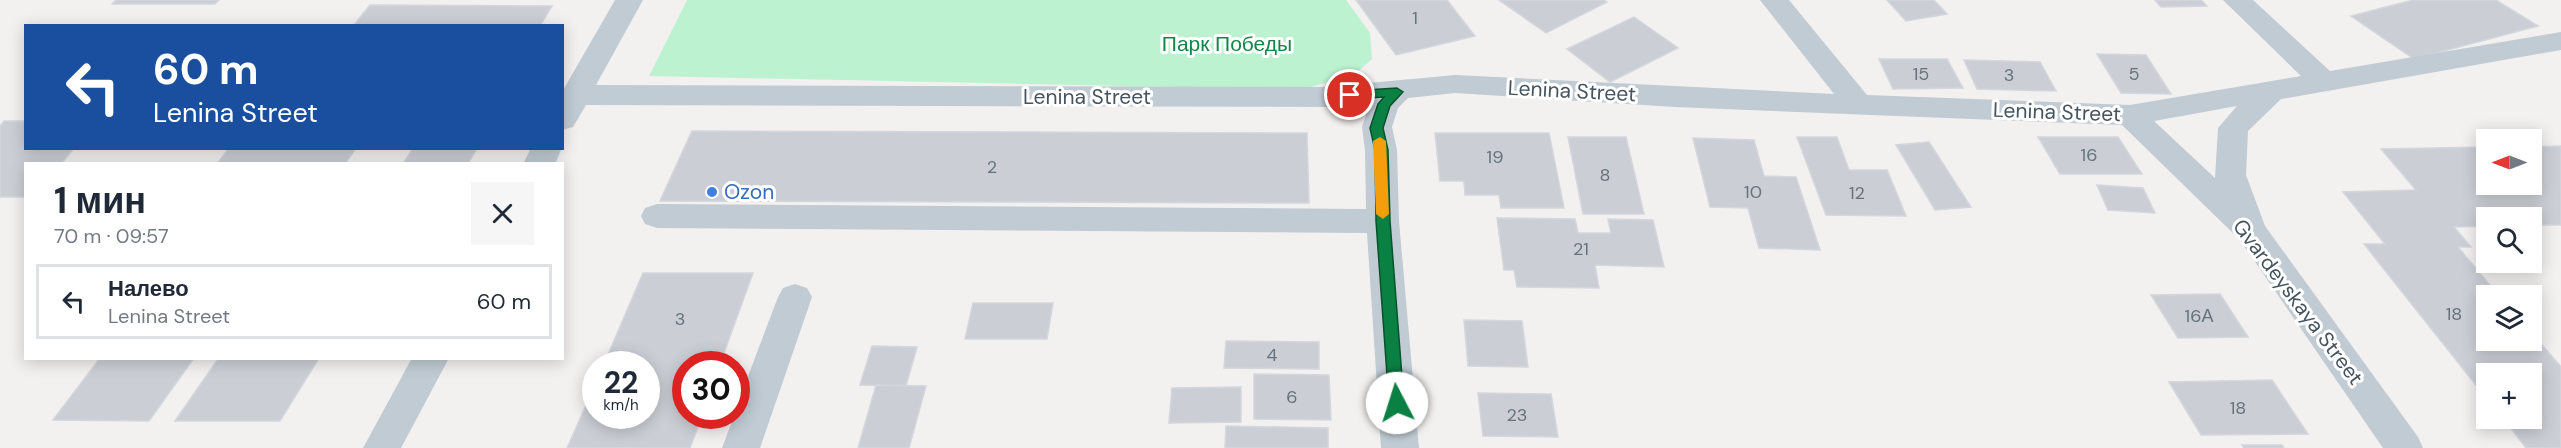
<!DOCTYPE html>
<html lang="ru">
<meta charset="utf-8">
<style>
body{margin:0;font-family:"DM Sans",sans-serif;background:#f6f6f7;color:#1f2937;height:100vh;display:flex;flex-direction:column;font-size:22px;white-space:nowrap}
*{box-sizing:border-box;margin:0}
p{font-size:20px;color:#747a83}
.icon{flex:none;width:33px;height:33px;fill:none;stroke:currentColor;stroke-width:2;stroke-linecap:round;stroke-linejoin:round}
.map{position:relative;flex:1;overflow:hidden}
.sheet{position:absolute;left:24px;top:162px;width:540px;height:198px;display:flex;flex-direction:column;background:#fff;border-radius:0px;box-shadow:0 3px 15px #0003}
.sheet>*{flex:none}
.hud{position:absolute;left:24px;top:24px;width:540px;height:126px;border-radius:0px;box-shadow:0 3px 15px #0003;background:#1a4fa0;color:#fff;overflow:hidden}
.needle{width:39px;rotate:270deg}
.tools{position:absolute;left:2476px;top:129px;display:grid;gap:12px}
.tools a{display:grid;place-items:center;width:66px;height:66px;border-radius:0px;background:#fff;box-shadow:0 3px 15px #0003;font-size:30px}
.speed{position:absolute;left:582px;top:351px;display:flex;gap:12px;font-size:30px;font-weight:700;text-align:center}
.speed>*{display:grid;place-content:center;width:78px;height:78px;border-radius:50%;background:#fff;box-shadow:0 3px 15px #0003;line-height:1}
.speed small{font-size:15px;font-weight:400}
.speed .limit{border:9px solid #d22;background:#fff;color:#111}
.pin{position:absolute;display:grid;place-items:center;width:51px;height:51px;color:#fff;margin:-26px;border:3px solid #fff;border-radius:50%;box-shadow:0 2px 6px #0007}
.me{position:absolute;width:66px;margin:-33px;rotate:355deg;stroke-linejoin:round;filter:drop-shadow(0 0 4px #0008)}
.turn{display:flex;align-items:center;gap:21px;height:126px;padding:0 30px;font-size:27px}
.turn .icon{width:78px;height:78px;stroke-width:2.5}
.turn b{display:block;font-size:42px;line-height:51px}
.round{display:grid;place-items:center;flex:none;width:63px;height:63px;border-radius:0px;background:#f6f6f7}
.overview{display:flex;align-items:center;justify-content:space-between;height:102px;padding:0 30px}
h1{font-size:36px;font-weight:700;line-height:45px}
ul{padding:0;list-style:none}
li{display:flex;align-items:center;gap:18px;height:75px;margin:0 12px 9px;padding:0 18px;border:3px solid #e0e1e3;border-radius:0px}
li div{flex:1}
li b{display:block;font-size:22px}
li em{font-style:normal}
.map>svg:first-child{display:block}
.green{fill:#bcf2d0}
.building{fill:#cbcfd5;stroke:#d3d6dc;stroke-width:1.5}
.lines{fill:none;stroke-linecap:round;stroke-linejoin:round}
.minor{fill:#c0cbd3;fill-rule:evenodd}
.route{fill:#0b8043;stroke:#07532c;stroke-width:1.5}
.slow{fill:#f59e0b}
.shop-dot{fill:#3f7fe0;stroke:#fff;stroke-width:2}
.labels{text-anchor:middle;dominant-baseline:central;stroke-width:6;stroke-linejoin:round;paint-order:stroke}
.number-label{font-size:18px;fill:#67737c}
.park-label{font-size:21px;fill:#11874a;stroke:#fff}
.street-label{font-size:21px;fill:#46545f;stroke:#fff}
.shop-label{font-size:21px;fill:#366cbe;stroke:#fff;text-anchor:start}
</style>
<div class="map">
<svg width="2561" height="448" viewBox="0 0 2561 448">
<rect width="100%" height="100%" fill="#f3f0f0"/>
<path class="green" d="M687,0H1346L1370,33L1372,59L1355,74L1311,87L1272,89L649,76Z"/>
<path class="building" d="M116,0H219L215,4H112Z
M1356,0H1447L1475,36L1396,55Z
M1499,0H1603L1607,2L1546,33Z
M1887,0H1934L1947,14L1906,21Z
M2155,0H2201L2207,6L2161,7Z
M2413,0H2496L2538,26L2414,59L2351,16Z
M370,5L552,6L540,26L354,25Z
M1634,17L1678,48L1610,82L1567,49Z
M2097,54L2146,55L2171,94L2121,93Z
M1879,59H1947L1963,88L1893,89Z
M1964,60L2040,62L2056,91L1977,89Z
M4,121H26V148H74L61,164H26V197H0V126Z
M692,131L1307,133L1309,203L660,201Z
M1435,133H1549L1564,208H1501L1499,195H1465L1464,181H1440Z
M1568,137H1626L1644,214H1583Z
M1797,137H1837L1849,170H1887L1906,216L1826,215Z
M2038,137H2118L2142,174H2060Z
M1693,138L1754,140L1764,176L1796,177L1820,250L1759,248L1748,208L1710,207Z
M1929,142L1971,207L1935,210L1896,145Z
M2561,146V225H2532V218H2487V226L2454,227L2471,247H2458L2499,296H2487V340H2532V333L2561,367V448H2526L2503,418H2532V374H2487V399L2364,244H2385L2343,192L2416,190L2381,149L2487,147V184H2532V147Z
M229,148H356L345,164H217Z
M413,148H477L468,164H403Z
M2097,185L2143,188L2155,213L2108,210Z
M1497,218L1575,219L1578,233H1611L1608,219L1653,220L1664,267L1595,265L1599,288L1517,287L1514,270H1504Z
M643,273H753L720,364H686V416H702L690,448H567L596,383V416H646V364H604Z
M2220,294L2248,337L2178,338L2151,295Z
M973,303H1053L1047,339H965Z
M1464,320L1522,321L1528,367L1468,366Z
M1226,341L1319,342V369L1224,368Z
M872,346L917,347L906,386L860,385Z
M100,358H194L149,421L53,420Z
M319,358L280,421H175L218,359Z
M1254,374L1329,375L1331,420L1254,419Z
M2272,380L2308,434L2201,435L2169,382Z
M876,385L926,386L909,448H858Z
M1241,387V422L1169,423L1172,388Z
M1478,393L1551,394L1558,437L1483,436Z
M1226,426L1328,428V448H1225Z
M2242,445H2282L2284,448H2244Z"/>
<g class="lines">
<path class="minor" d="M615,0H643L596,85L1326,87L1455,75L1834,94L1760,0H1789L1867,95L2130,105L2301,76L2223,0H2253L2330,71L2561,32V50L2281,99L2248,131L2246,175L2265,226L2418,437L2423,448H2383L2240,240L2122,125L1675,107L1455,93L1408,98L1398,108L1392,127L1397,150L1399,221L1419,448H1381L1367,233L657,228L645,224L641,216L645,208L657,204L1366,209L1365,150L1362,127L1370,102L1326,107L586,105L573,127L562,130V92ZM2237,106L2218,128L2215,178L2154,121Z
M531,148H562L555,164H523Z
M795,284L807,288L812,297L760,448H722L734,416H736V408L778,297L783,288Z
M412,358H449L401,448H363Z"/>
</g>
<path class="route" d="M1397,88L1403,92L1390,106L1383,128L1388,150L1390,221L1404,403L1402,407H1391L1389,403L1376,221L1375,150L1370,128L1378,104L1384,97L1350,99L1344,95L1350,91Z"/>
<path class="slow" d="M1380,137L1386,141L1389,214L1383,219L1376,214L1373,141Z"/>
<circle class="shop-dot" cx="712" cy="192" r="6"/>
<g class="labels">
<g class="number-label">
<text x="1415" y="18">1</text>
<text x="1921" y="74">15</text>
<text x="2134" y="74">5</text>
<text x="2009" y="75">3</text>
<text x="2089" y="155">16</text>
<text x="1495" y="157">19</text>
<text x="992" y="167">2</text>
<text x="1605" y="175">8</text>
<text x="1753" y="192">10</text>
<text x="1857" y="193">12</text>
<text x="1581" y="249">21</text>
<text x="2454" y="314">18</text>
<text x="2199" y="316">16А</text>
<text x="680" y="319">3</text>
<text x="1272" y="355">4</text>
<text x="1292" y="397">6</text>
<text x="2238" y="408">18</text>
<text x="1517" y="415">23</text>
</g>
<g class="park-label">
<text x="1227" y="44">Парк Победы</text>
</g>
<g class="street-label">
<text transform="translate(1572 91) rotate(3)">Lenina Street</text>
<text x="1087" y="97">Lenina Street</text>
<text transform="translate(2057 112) rotate(2)">Lenina Street</text>
<text transform="translate(2298 302) rotate(53)">Gvardeyskaya Street</text>
</g>
<g class="shop-label">
<text x="724" y="192">Ozon</text>
</g>
</g>
</svg>
<div class="tools">
<a><svg class="needle" viewBox="-14 -14 28 28"><path d="M0-13l5 13h-10z" fill="#e53935"/><path d="M0 13l5-13h-10z" fill="#747a83"/></svg></a>
<a><svg class="icon" aria-label="search" viewBox="0 0 24 24"><circle cx="10" cy="10" r="6"/><path d="M15 15l6 6"/></svg></a>
<a><svg class="icon" aria-label="layers" viewBox="0 0 24 24"><path d="M12 4l9 5-9 5-9-5zM3 14l9 5 9-5"/></svg></a>
<a>+</a>
</div>
<div class="speed"><div>22<small>km/h</small></div><div class="limit">30</div></div>
<div class="pin" style="left:1350px;top:95px;background:#d93025"><svg class="icon" aria-label="arrive" viewBox="0 0 24 24"><path d="M6 21V4h12l-3 4 3 4H6"/></svg></div>
<svg class="me" style="left:1397px;top:403px" viewBox="-20 -20 40 40"><circle r="19" fill="#fff"/><path d="M0-13L10 11 0 6-10 11z" fill="#0b8043"/></svg>
<div class="hud">
<div class="turn"><svg class="icon" aria-label="left" viewBox="0 0 24 24"><path d="M17 20v-9H6M10 6l-5 5 5 5"/></svg><div><b>60 m</b>Lenina Street</div></div>
</div>
<section class="sheet">
<div class="overview"><div><h1>1 мин</h1><p>70 m · 09:57</p></div><a class="round"><svg class="icon" aria-label="close" viewBox="0 0 24 24"><path d="M6 6l12 12M18 6L6 18"/></svg></a></div>
<ul>
<li><svg class="icon" aria-label="left" viewBox="0 0 24 24"><path d="M17 20v-9H6M10 6l-5 5 5 5"/></svg><div><b>Налево</b><p>Lenina Street</p></div><em>60 m</em></li>
</ul>
</section>
</div>
